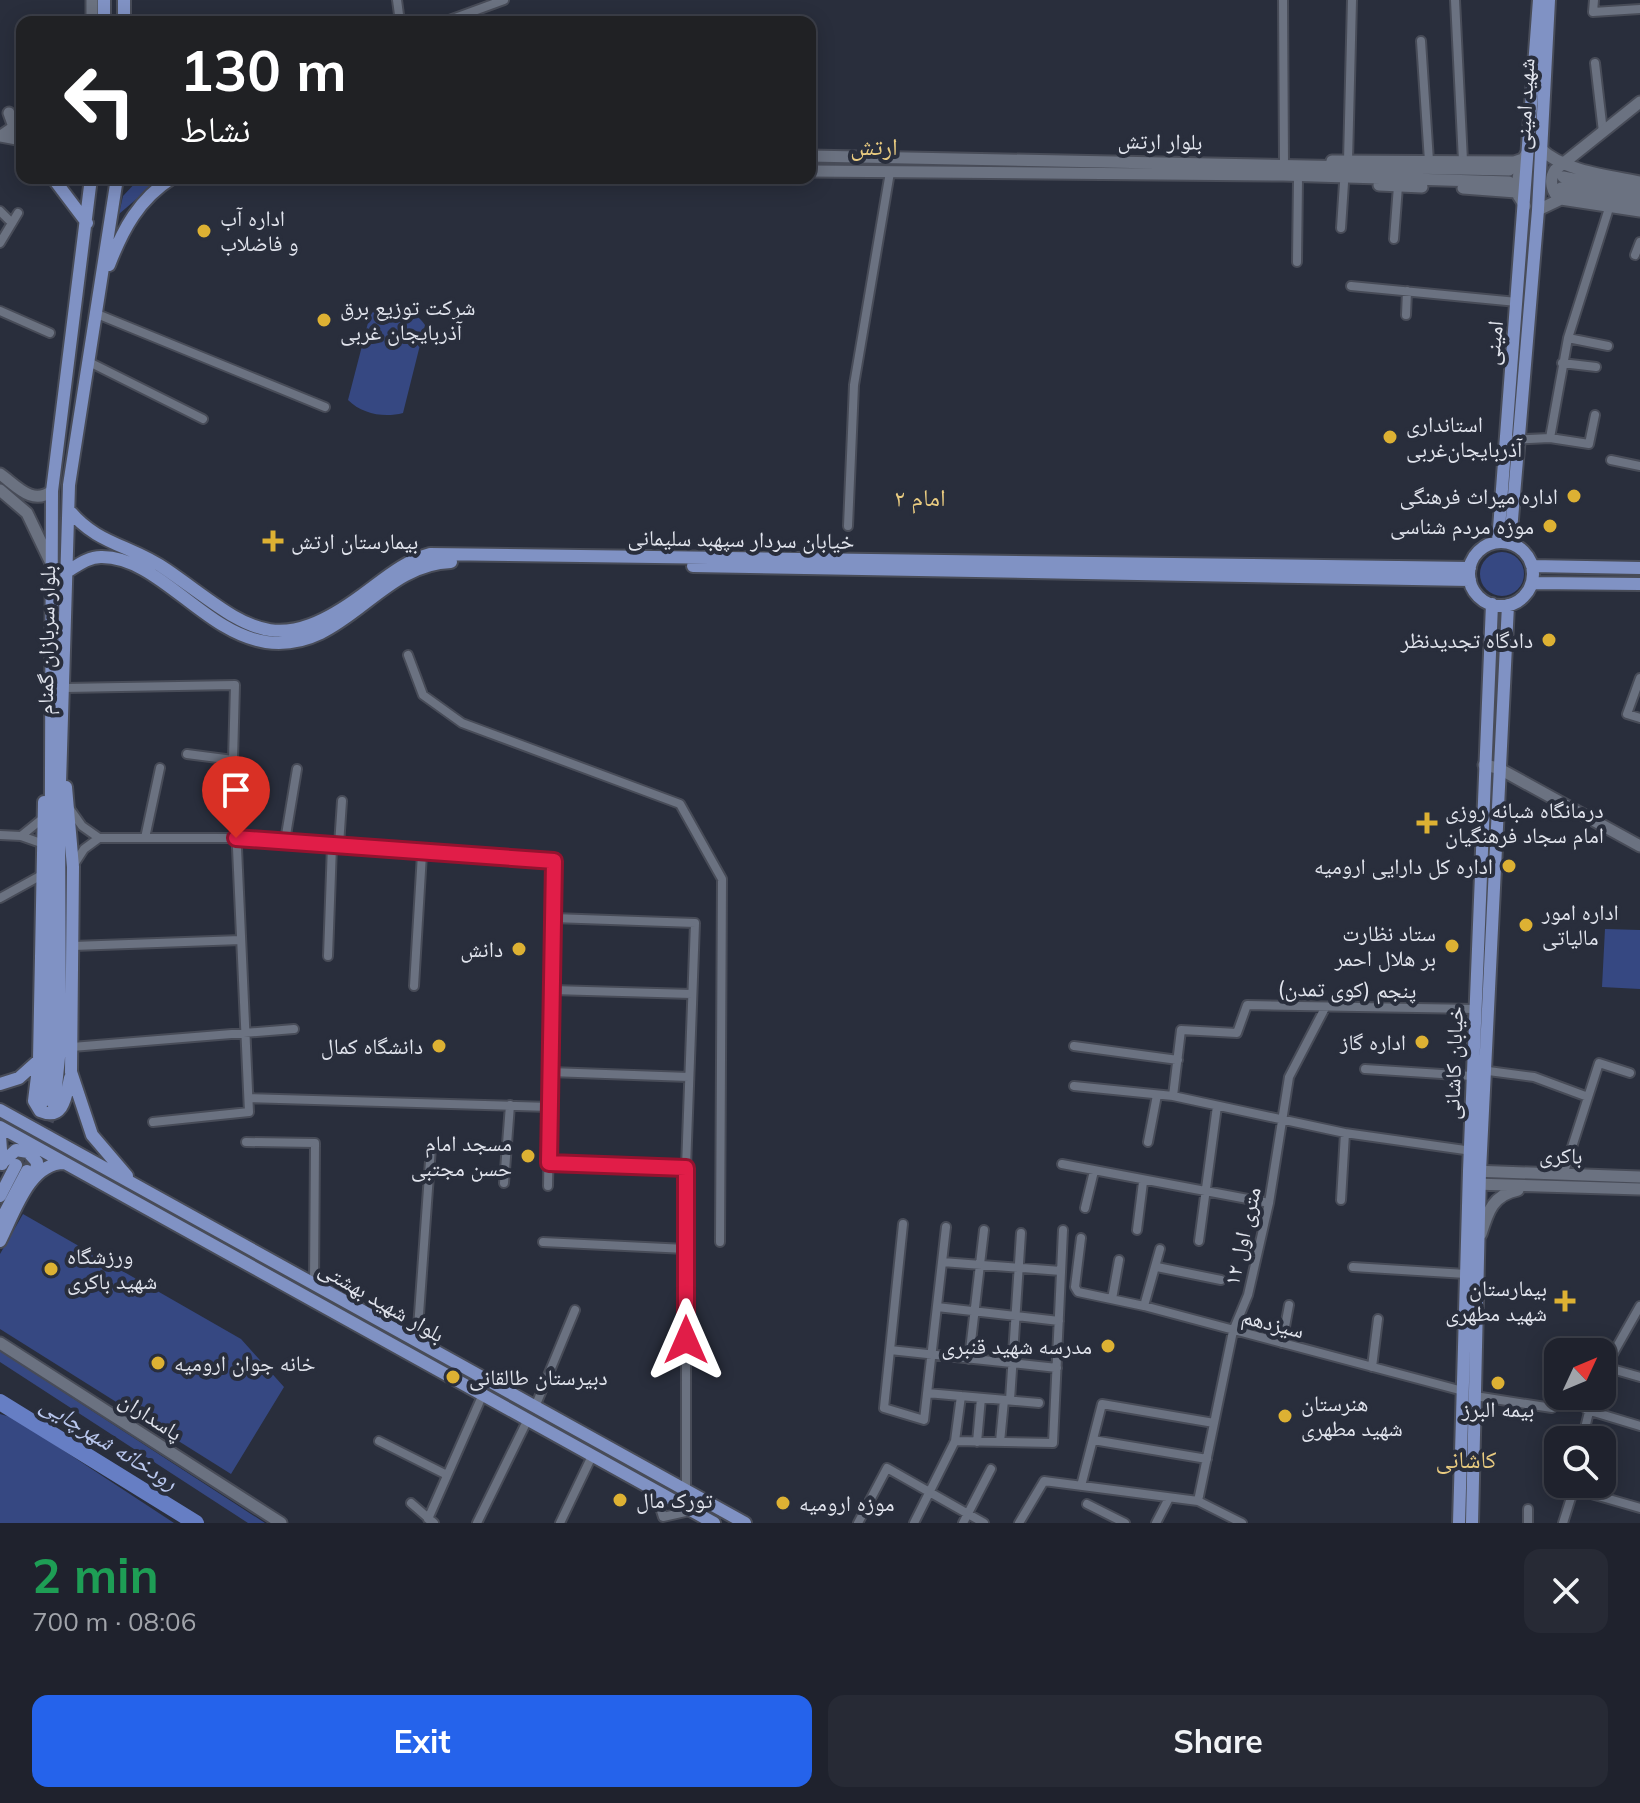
<!DOCTYPE html>
<meta charset="utf-8">
<style>
body{margin:0;font-family:Mulish,"Noto Naskh Arabic",sans-serif;background:#272a35;color:#f1f3f6;height:100vh;display:flex;flex-direction:column;font-size:30px;white-space:nowrap}
*{box-sizing:border-box;margin:0}
p{font-size:26px;color:#a1a4aa}
.icon{flex:none;width:44px;height:44px;fill:none;stroke:currentColor;stroke-width:2;stroke-linecap:round;stroke-linejoin:round}
.map{position:relative;height:1523px;overflow:hidden}
.sheet{display:flex;flex-direction:column;background:#1f222d;flex:1}
.sheet>*{flex:none}
.hud{position:absolute;left:16px;top:16px;width:800px;height:168px;border-radius:16px;box-shadow:0 4px 20px #0003,0 0 0 2px #3c3f49;background:#202124;color:#fff;overflow:hidden}
.needle{width:52px;rotate:46deg}
.fabs{position:absolute;left:1544px;top:1338px;display:grid;gap:16px}
.fabs a{display:grid;place-items:center;width:72px;height:72px;border-radius:16px;background:#1f222d;box-shadow:0 4px 20px #0003,0 0 0 2px #3c3f49;font-size:40px}
.pin{position:absolute;display:grid;place-items:center;width:68px;height:68px;color:#fff;margin:-82px -34px;border-radius:50% 50% 50% 0;rotate:-45deg;box-shadow:0 0 8px #0007}
.pin .icon{rotate:45deg}
.me{position:absolute;width:88px;margin:-44px;rotate:0deg;stroke-linejoin:round;filter:drop-shadow(0 0 6px #0008)}
.turn{display:flex;align-items:center;gap:28px;height:168px;padding:0 32px;font-size:36px}
.turn .icon{width:104px;height:104px;stroke-width:2.5}
.turn b{display:block;font-size:56px;line-height:68px}
.round{display:grid;place-items:center;flex:none;width:84px;height:84px;border-radius:16px;background:#272a35}
.headline{display:flex;align-items:center;justify-content:space-between;height:136px;padding:0 32px}
h1{font-size:48px;font-weight:700;line-height:60px;color:#1e9e55}
.button{display:flex;gap:16px;margin-top:auto;padding:16px 32px}
.button a{flex:1;height:92px;border-radius:16px;background:#2563eb;color:#fff;font-size:32px;font-weight:700;line-height:92px;text-align:center}
.button a+a{background:#272a35;color:#f1f3f6}
.map>svg:first-child{display:block}
.green{fill:#364882}
.lines{fill:none;stroke-linecap:round;stroke-linejoin:round}
.river{stroke:#667ec4;stroke-width:16}
.primary-tunnel{stroke:#454957;stroke-width:12;stroke-dasharray:12 6;stroke-linecap:butt}
.street-casing{stroke:#484c58;stroke-width:12}
.secondary-casing{stroke:#484c58;stroke-width:15}
.primary-casing{stroke:#484c58;stroke-width:16}
.street{stroke:#6b7281;stroke-width:8}
.secondary{stroke:#6b7281;stroke-width:11}
.primary{stroke:#8092c4;stroke-width:12}
.route-casing{stroke:#92132f;stroke-width:20}
.route{stroke:#e11d48;stroke-width:14}
.poi-dot{fill:#ddb133;stroke:#292e3c;stroke-width:3}
.labels{text-anchor:middle;dominant-baseline:central;stroke-width:8;stroke-linejoin:round;paint-order:stroke}
.street-label{font-size:22px;fill:#e1e4ed;stroke:#292e3c}
.poi-label{font-size:22px;fill:#e1e4ed;stroke:#292e3c;text-anchor:start}
.neighbourhood-label{font-size:24px;fill:#e9cb80;stroke:#292e3c}
.water-label{font-size:24px;font-style:italic;fill:#b9c7ee;stroke:#292e3c}
</style>
<div class="map">
<svg width="1640" height="1523" viewBox="0 0 1640 1523">
<rect width="100%" height="100%" fill="#292e3c"/>
<path class="green" d="M161,178L119,214L123,196L139,179Z
M377,308C396,308 415,309 425,325L403,413C384,418 362,414 348,400L370,315Z
M1480 574a22 22 0 1 1 44 0a22 22 0 1 1-44 0Z
M1605,929L1640,930V989L1602,987Z
M23,1214L241,1339L284,1387L231,1474L0,1329V1254Z
M0,1351L265,1523H248L0,1362Z
M0,1414L14,1418L174,1523H0Z"/>
<g class="lines">
<path class="river" d="M0,1402L196,1523"/>
<path class="primary-tunnel" d="M16,1165L43,1102
M27,1171L54,1106"/>
<defs>
<path id="street" d="M397,0L400,22
M1283,0L1284,163
M1455,0L1463,161
M1594,0L1593,12L1640,9
M444,22L504,0
M1421,41L1429,161
M1595,63L1603,132
M1348,161L1352,0
M0,211L12,223
M1341,228L1344,183
M1394,239L1398,186
M0,243L18,213
M1635,255L1640,242
M1297,262L1298,179
M1351,286L1517,302
M0,311L50,333
M97,314L325,407
M1406,315L1407,291
M1568,338L1608,346
M91,363L203,419
M1562,363L1596,367
M1550,438L1568,338L1610,205
M1504,440L1550,438L1589,444L1595,415
M1611,460L1640,466
M848,526L854,385L890,172
M408,655L423,695L462,723L680,804L722,879L720,1242
M1640,678L1627,714L1640,718
M65,688L235,685L233,760L249,1112L153,1122
M187,754L233,760
M70,809L82,826L99,838
M0,835L21,836L41,843
M21,836L42,819
M99,838H236L554,861L548,1186
M145,838L160,768
M285,841L297,769
M339,845L342,801
M73,866L84,849L99,838
M0,898L40,876
M553,918L695,923L686,1168V1491
M73,946L241,940
M328,956L332,845
M414,986L422,854
M552,990L692,994
M1074,1046L1178,1060
M72,1047L294,1029
M1365,1069L1472,1076
M1481,1070L1534,1077L1588,1097
M550,1072L689,1077
M1074,1086L1173,1096L1345,1133L1472,1151
M1173,1096L1181,1030L1237,1033L1247,1005L1475,1009
M249,1098L550,1107
M246,1142L315,1143L314,1285
M1148,1142L1157,1095
M549,1163L686,1168
M1062,1164L1269,1203
M1563,1175L1599,1063L1630,1073
M504,1183L510,1105
M1341,1200L1345,1133
M1085,1208L1094,1171
M903,1224L884,1408L924,1420L946,1227
M1137,1230L1143,1182
M1081,1238L1075,1287L1078,1292L1144,1306L1463,1391
M1199,1241L1217,1106
M543,1242L686,1249
M942,1262L1061,1271
M1157,1267L1221,1280
M1353,1267L1466,1274
M1112,1299L1119,1260
M1144,1306L1160,1249
M937,1307L1059,1321
M417,1342L431,1147
M1282,1343L1289,1305
M890,1350L1057,1368
M969,1359L984,1230
M1372,1367L1378,1319
M1605,1367L1640,1377
M1602,1373L1640,1306
M927,1393L1039,1403
M1475,1396L1552,1408
M1010,1400L1021,1233
M535,1407L575,1310
M1587,1410L1640,1426
M1093,1440L1207,1459
M1582,1440L1593,1396
M379,1441L447,1475
M955,1441L1053,1443L1063,1230
M977,1442L981,1398
M1000,1442L1004,1400
M1081,1486L1102,1404L1214,1423
M1574,1489L1640,1508
M655,1491L663,1517L690,1511
M1198,1501L1233,1331L1248,1295L1269,1203L1289,1077L1325,1008
M411,1503L434,1523
M1087,1504L1125,1523
M1528,1509V1523
M428,1519L483,1394
M477,1523L528,1419
M560,1523L592,1456
M858,1523L887,1468L984,1523
M914,1523L955,1441L961,1396
M963,1523L991,1469
M1019,1523L1044,1481L1198,1501L1242,1523
M1156,1523L1169,1498
M1563,1523L1575,1485"/>
<path id="secondary" d="M92,0V22
M1,136L14,127L9,113
M1,136L22,140
M1541,149C1563,171 1610,176 1640,182
M810,156L1509,170
M1332,161L1514,162L1523,159L1529,150
M810,171L1283,175L1509,182
M1563,177L1640,192
M1379,185L1422,187
M1463,188L1516,192L1525,206
M1561,188L1640,203
M1509,190L1516,186C1519,177 1521,168 1514,162
M1561,199C1551,193 1549,179 1555,170L1640,102
M1538,210L1561,199L1640,211
M0,474C17,486 32,506 52,491
M0,490L27,513L50,561
M1484,765L1498,768L1640,846
M1473,1171L1640,1177
M1473,1184L1640,1189
M1481,1234C1488,1211 1493,1195 1518,1190
M0,1343L281,1523"/>
<path id="primary" d="M124,0V22
M104,22V0
M53,178L87,223
M109,265C123,229 139,199 172,178
M69,510C97,545 132,545 167,570C245,624 271,662 362,595C383,580 404,561 430,554L1470,568
M1498,542L1539,0
M1469 574a32 32 0 1 1 64 0a32 32 0 1 1-64 0Z
M1510,543L1538,210L1549,0
M693,566L1470,580
M1532,566L1640,568
M68,571C78,565 88,557 101,557C158,556 204,633 266,642C344,653 378,564 451,562
M1532,583L1640,584
M66,787L73,867L71,1072L92,1135L127,1176
M39,1060L34,1101L40,1111C64,1121 66,1096 70,1078
M0,1084L19,1078L39,1060L44,802
M43,1102L50,1047L52,491L91,178
M54,1106L60,1048L59,816L69,485L117,178
M0,1110L745,1523
M0,1127L714,1523
M0,1136L2,1164
M3,1162L16,1150L28,1152L37,1162L36,1174
M0,1196L16,1165
M0,1222L27,1171
M0,1241C14,1214 29,1162 65,1163
M1459,1523L1469,1171L1492,604
M1472,1523L1480,1171L1508,605"/>
</defs>
<use href="#street" class="street-casing"/>
<use href="#secondary" class="secondary-casing"/>
<use href="#primary" class="primary-casing"/>
<use href="#street" class="street"/>
<use href="#secondary" class="secondary"/>
<use href="#primary" class="primary"/>
</g>
<g class="lines">
<defs>
<path id="route" d="M236,838L554,861L549,1163L686,1168V1340"/>
</defs>
<use href="#route" class="route-casing"/>
<use href="#route" class="route"/>
</g>
<g class="poi-dot">
<circle cx="204" cy="231" r="8"/>
<circle cx="324" cy="320" r="8"/>
<circle cx="1390" cy="437" r="8"/>
<circle cx="1574" cy="496" r="8"/>
<circle cx="1550" cy="526" r="8"/>
<path d="M269 529h8v8h8v8h-8v8h-8v-8h-8v-8h8z"/>
<circle cx="1549" cy="640" r="8"/>
<path d="M1423 811h8v8h8v8h-8v8h-8v-8h-8v-8h8z"/>
<circle cx="1509" cy="866" r="8"/>
<circle cx="1526" cy="925" r="8"/>
<circle cx="1452" cy="946" r="8"/>
<circle cx="519" cy="949" r="8"/>
<circle cx="1422" cy="1042" r="8"/>
<circle cx="439" cy="1046" r="8"/>
<circle cx="528" cy="1156" r="8"/>
<circle cx="51" cy="1269" r="8"/>
<path d="M1561 1289h8v8h8v8h-8v8h-8v-8h-8v-8h8z"/>
<circle cx="1108" cy="1346" r="8"/>
<circle cx="158" cy="1363" r="8"/>
<circle cx="453" cy="1377" r="8"/>
<circle cx="1498" cy="1383" r="8"/>
<circle cx="1285" cy="1416" r="8"/>
<circle cx="620" cy="1500" r="8"/>
<circle cx="783" cy="1503" r="8"/>
</g>
<g class="labels">
<g class="street-label">
<text transform="translate(1524 104) rotate(-87)">شهید امینی</text>
<text transform="translate(1160 141) rotate(1)">بلوار ارتش</text>
<text transform="translate(1493 343) rotate(-84)">امینی</text>
<text transform="translate(741 539) rotate(1)">خیابان سردار سپهبد سلیمانی</text>
<text transform="translate(46 640) rotate(-89)">بلوار سربازان گمنام</text>
<text transform="translate(1347 989) rotate(1)">پنجم (کوی تمدن)</text>
<text transform="translate(1453 1063) rotate(-88)">خیابان کاشانی</text>
<text transform="translate(1561 1155) rotate(2)">باکری</text>
<text transform="translate(1242 1236) rotate(-77)">۱۲ متری اول</text>
<text transform="translate(382 1301) rotate(30)">بلوار شهید بهشتی</text>
<text transform="translate(1273 1323) rotate(14)">سیزدهم</text>
<text transform="translate(151 1416) rotate(33)">پاسداران</text>
</g>
<g class="poi-label">
<text x="220" y="218">اداره آب<tspan x="220" dy="25">و فاضلاب</tspan></text>
<text x="340" y="307">شرکت توزیع برق<tspan x="340" dy="25">آذربایجان غربی</tspan></text>
<text x="1406" y="424">استانداری<tspan x="1406" dy="25">آذربایجان‌غربی</tspan></text>
<text x="1558" y="496" text-anchor="end">اداره میراث فرهنگی</text>
<text x="1534" y="526" text-anchor="end">موزه مردم شناسی</text>
<text x="291" y="541">بیمارستان ارتش</text>
<text x="1533" y="640" text-anchor="end">دادگاه تجدیدنظر</text>
<text x="1445" y="810">درمانگاه شبانه روزی<tspan x="1445" dy="25">امام سجاد فرهنگیان</tspan></text>
<text x="1493" y="866" text-anchor="end">اداره کل دارایی ارومیه</text>
<text x="1542" y="912">اداره امور<tspan x="1542" dy="25">مالیاتی</tspan></text>
<text x="1436" y="933" text-anchor="end">ستاد نظارت<tspan x="1436" dy="25">بر هلال احمر</tspan></text>
<text x="503" y="949" text-anchor="end">دانش</text>
<text x="1406" y="1042" text-anchor="end">اداره گاز</text>
<text x="423" y="1046" text-anchor="end">دانشگاه کمال</text>
<text x="512" y="1143" text-anchor="end">مسجد امام<tspan x="512" dy="25">حسن مجتبی</tspan></text>
<text x="67" y="1256">ورزشگاه<tspan x="67" dy="25">شهید باکری</tspan></text>
<text x="1547" y="1288" text-anchor="end">بیمارستان<tspan x="1547" dy="25">شهید مطهری</tspan></text>
<text x="1092" y="1346" text-anchor="end">مدرسه شهید قنبری</text>
<text x="174" y="1363">خانه جوان ارومیه</text>
<text x="469" y="1377">دبیرستان طالقانی</text>
<text x="1301" y="1403">هنرستان<tspan x="1301" dy="25">شهید مطهری</tspan></text>
<text x="1498" y="1409" text-anchor="middle">بیمه البرز</text>
<text x="636" y="1500">تورک مال</text>
<text x="799" y="1503">موزه ارومیه</text>
</g>
<g class="neighbourhood-label">
<text x="874" y="146">ارتش</text>
<text x="920" y="497">امام ۲</text>
<text x="1466" y="1459">کاشانی</text>
</g>
<g class="water-label">
<text transform="translate(110 1442) rotate(32)">رودخانه شهرچایی</text>
</g>
</g>
</svg>
<div class="fabs">
<a><svg class="needle" viewBox="-14 -14 28 28"><path d="M0-13l5 13h-10z" fill="#e53935"/><path d="M0 13l5-13h-10z" fill="#a1a4aa"/></svg></a>
<a><svg class="icon" aria-label="search" viewBox="0 0 24 24"><circle cx="10" cy="10" r="6"/><path d="M15 15l6 6"/></svg></a>
</div>
<div class="pin" style="left:236px;top:838px;background:#d93025"><svg class="icon" aria-label="arrive" viewBox="0 0 24 24"><path d="M6 21V4h12l-3 4 3 4H6"/></svg></div>
<svg class="me" style="left:686px;top:1340px" viewBox="-20 -20 40 40"><path d="M0-17L14 15 0 8-14 15z" fill="#e11d48" stroke="#fff" stroke-width="4"/></svg>
<div class="hud">
<div class="turn"><svg class="icon" aria-label="left" viewBox="0 0 24 24"><path d="M17 20v-9H6M10 6l-5 5 5 5"/></svg><div><b>130 m</b>نشاط</div></div>
</div>
</div>
<section class="sheet">
<div class="headline"><div><h1>2 min</h1><p>700 m · 08:06</p></div><a class="round"><svg class="icon" aria-label="close" viewBox="0 0 24 24"><path d="M6 6l12 12M18 6L6 18"/></svg></a></div>
<div class="button"><a>Exit</a><a>Share</a></div>
</section>
